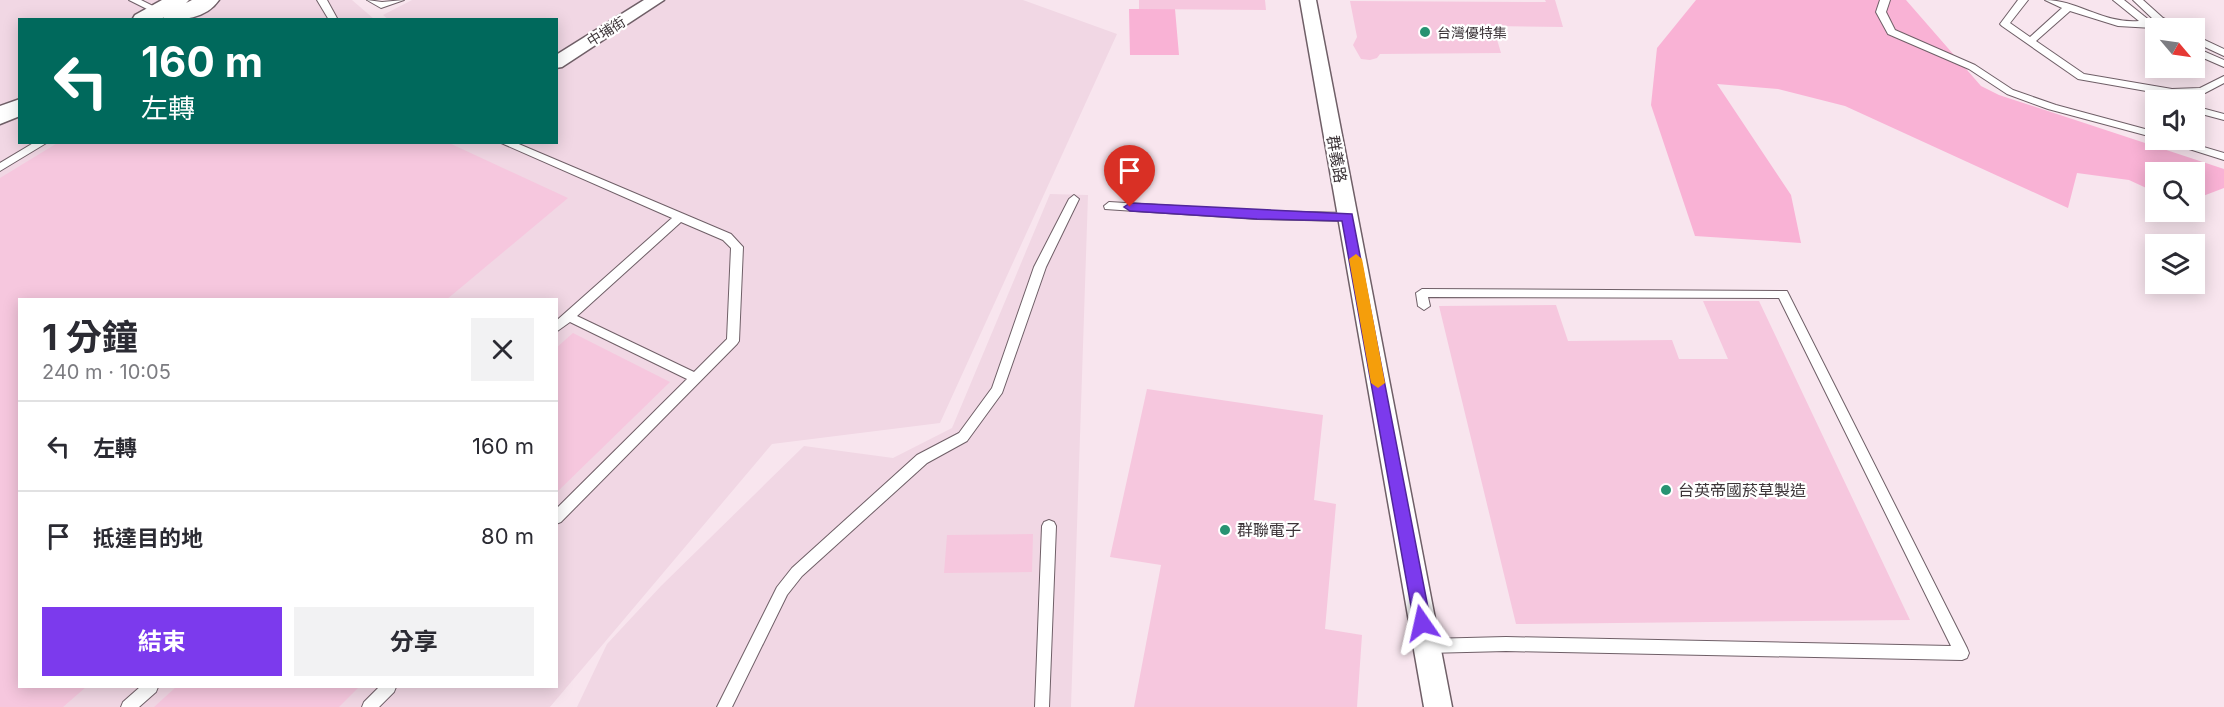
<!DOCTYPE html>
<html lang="zh-TW">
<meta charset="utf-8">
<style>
body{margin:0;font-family:Inter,"Noto Sans TC",sans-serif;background:#f2f2f3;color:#2b2b33;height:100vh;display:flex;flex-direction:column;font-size:22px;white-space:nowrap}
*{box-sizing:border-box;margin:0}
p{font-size:20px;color:#7c7c81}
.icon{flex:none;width:33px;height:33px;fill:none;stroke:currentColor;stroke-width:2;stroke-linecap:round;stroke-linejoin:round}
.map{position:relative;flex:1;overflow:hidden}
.drawer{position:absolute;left:18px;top:298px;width:540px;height:390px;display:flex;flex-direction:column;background:#fff;border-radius:0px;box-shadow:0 3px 15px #0003}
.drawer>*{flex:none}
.banner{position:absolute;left:18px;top:18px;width:540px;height:126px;border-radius:0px;box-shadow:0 3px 15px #0003;background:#00695c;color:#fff;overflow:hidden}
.needle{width:39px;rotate:119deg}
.fabs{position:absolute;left:2145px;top:18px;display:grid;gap:12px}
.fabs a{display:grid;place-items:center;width:60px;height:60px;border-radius:0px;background:#fff;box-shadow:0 3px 15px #0003;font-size:30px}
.pin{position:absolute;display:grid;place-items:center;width:51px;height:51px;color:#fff;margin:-62px -26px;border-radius:50% 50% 50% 0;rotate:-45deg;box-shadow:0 0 6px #0007}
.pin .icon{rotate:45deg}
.me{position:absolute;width:66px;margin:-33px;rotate:349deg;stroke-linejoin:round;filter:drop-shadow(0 0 4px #0008)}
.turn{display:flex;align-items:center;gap:21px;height:126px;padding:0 24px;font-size:27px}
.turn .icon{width:78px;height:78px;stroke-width:2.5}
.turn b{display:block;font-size:42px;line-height:51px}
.round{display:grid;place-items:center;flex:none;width:63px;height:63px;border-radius:0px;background:#f2f2f3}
.overview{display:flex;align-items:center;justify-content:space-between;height:102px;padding:0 24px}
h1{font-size:36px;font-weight:700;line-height:45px}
.button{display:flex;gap:12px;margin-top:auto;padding:12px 24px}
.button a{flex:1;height:69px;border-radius:0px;background:#7c3aed;color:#fff;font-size:24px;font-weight:700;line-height:69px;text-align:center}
.button a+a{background:#f2f2f3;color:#2b2b33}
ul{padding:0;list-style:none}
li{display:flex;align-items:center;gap:18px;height:90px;padding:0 24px;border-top:2px solid #e1e1e2}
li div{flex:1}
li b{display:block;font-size:22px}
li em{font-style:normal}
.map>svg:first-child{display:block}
.built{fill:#f1d7e4;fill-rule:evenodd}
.green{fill:#f9b2d5}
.building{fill:#f6c7de}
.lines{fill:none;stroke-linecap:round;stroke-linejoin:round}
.service-casing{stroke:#6f5f67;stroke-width:2}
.minor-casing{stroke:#6f5f67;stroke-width:3}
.tertiary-casing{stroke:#6f5f67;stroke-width:3}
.service{fill:#fff;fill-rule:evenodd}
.minor{fill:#fff;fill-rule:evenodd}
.tertiary{fill:#fff;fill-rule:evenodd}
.route{fill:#7c3aed;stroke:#51269a;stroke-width:1.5}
.slow{fill:#f59e0b}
.poi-dot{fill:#279372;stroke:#fff;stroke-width:2}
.labels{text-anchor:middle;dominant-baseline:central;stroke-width:4.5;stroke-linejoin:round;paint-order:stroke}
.far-street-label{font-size:14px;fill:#3c3438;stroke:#fff}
.far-poi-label{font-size:14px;fill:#3c3438;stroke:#fff;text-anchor:start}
.street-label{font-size:16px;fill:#3c3438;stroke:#fff}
.poi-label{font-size:16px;fill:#3c3438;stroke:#fff;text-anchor:start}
</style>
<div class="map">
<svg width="2224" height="707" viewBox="0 0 2224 707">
<rect width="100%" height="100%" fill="#f8e5ee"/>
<path class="built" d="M0,0H352L374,19L20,20V142H556V20H389L383,15L412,0H1023L1117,34L940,423L772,444L550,707H0ZM20,300H556V687H20Z
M1050,194L1088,195L1071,707H577L607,644L661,586L804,446L893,458L952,428Z"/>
<path class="green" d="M1696,0H1906L1981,86L1999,95L2224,169V188L2195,199L2194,172H2156L2155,192L2129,180L2077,173L2068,208L1845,106L1778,89L1717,84L1791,195L1801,243L1695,236L1651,105L1657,48Z
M1129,9H1175L1179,55H1130Z"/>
<path class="building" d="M1139,0H1265L1266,10L1139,9Z
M1545,0H1555L1563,27L1493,26L1501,53L1380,54L1377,58L1370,60L1361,59L1353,45L1357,37L1350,1L1546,2Z
M59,142H447L568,198L446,300H20V687H86L63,707H0V178Z
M1703,301H1759L1910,620L1516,624L1439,306L1556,305L1568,341L1672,340L1679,359H1728Z
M573,333L670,382L556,493V348Z
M1147,389L1323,415L1314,500L1336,504L1325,629L1362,635L1357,707H1134L1161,565L1110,557Z
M1033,534L1032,572L944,573L947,535Z
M176,687H359L339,707H154Z"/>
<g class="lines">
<defs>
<path id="service" d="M129,0H141L163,11L158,14L155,13Z
M317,0H327L338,20H329Z
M367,0L382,2L404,0L381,8Z
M1880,0H1890L1886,12L1895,30L1975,65L2013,90L2056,105L2156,132V138L2048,109L2007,94L1969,69L1888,34L1876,12Z
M2018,0H2028L2010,23L2030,37L2062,8L2045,0C2078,0 2103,24 2139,21L2113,0H2124L2149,20L2153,19L2133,0H2143L2163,18L2179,26L2180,28H2170L2159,23L2154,24L2153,28L2118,26L2070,11L2036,41L2084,74L2172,89L2200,88L2224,76V83L2205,93L2182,95L2187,100H2176L2169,95L2078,79L2002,26L2000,24Z
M2194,35L2224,49V56L2194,42Z
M2194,47L2224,60V67L2194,54Z
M2194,106L2224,114V120L2194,112Z
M2166,140H2180L2224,153V160L2167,142Z
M35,142H48L0,171V163Z
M499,142H514L731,234L743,247L739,341L737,344L561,522L556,524V509L687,379L570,322L556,332V321L672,218ZM681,222L723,240L731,248L727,339L694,372L577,316Z
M1074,195L1079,199L1046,267L1002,393L967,441L927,463L802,576L787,595L732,707H717L777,587L792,568L917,455L959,433L992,388L1034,267L1069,199Z
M1109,202L1257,211L1348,213L1353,217L1348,221L1257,219L1105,209L1104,206Z
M1422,289L1787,291L1967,648L1969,653L1967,658L1962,660L1506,651L1427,653L1422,651L1420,646L1422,641L1427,639L1506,637L1951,646L1779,298L1428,297L1430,306L1424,310L1418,306L1416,293Z
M1049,520L1054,522L1056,526L1049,707H1035L1042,526L1044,522Z
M140,687H158L156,692L139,707H121L123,702Z
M379,687H396L394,692L379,707H362L364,702Z"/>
<path id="minor" d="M644,0H664L562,67L556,68V55Z
M1300,0H1316L1452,707H1424Z"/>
<path id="tertiary" d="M162,0H189L186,3L192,0H219C206,19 182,20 162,20L164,17L160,20H132L135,15Z
M20,99V116L0,124V106Z"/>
</defs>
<use href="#service" class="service-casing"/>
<use href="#minor" class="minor-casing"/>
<use href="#tertiary" class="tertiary-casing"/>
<use href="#service" class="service"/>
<use href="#minor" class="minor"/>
<use href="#tertiary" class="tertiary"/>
</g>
<path class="route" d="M1130,203L1352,214L1431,623L1428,628L1422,630L1417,628L1414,623L1342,221L1257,219L1130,211L1124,207Z"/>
<path class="slow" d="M1356,254L1362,259L1385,383L1378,388L1371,383L1349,259Z"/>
<g class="poi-dot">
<circle cx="1425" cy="32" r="6"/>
<circle cx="1666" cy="490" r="6"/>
<circle cx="1225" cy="530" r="6"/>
</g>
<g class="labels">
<g class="far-street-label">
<text transform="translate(606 31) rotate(-32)">中埔街</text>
</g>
<g class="far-poi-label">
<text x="1437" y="32">台灣優特集</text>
</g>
<g class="street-label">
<text transform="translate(1337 159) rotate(80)">群義路</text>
</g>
<g class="poi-label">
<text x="1678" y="490">台英帝國菸草製造</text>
<text x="1237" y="530">群聯電子</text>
</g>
</g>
</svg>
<div class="fabs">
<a><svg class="needle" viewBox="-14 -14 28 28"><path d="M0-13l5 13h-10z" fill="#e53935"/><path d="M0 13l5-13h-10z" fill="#7c7c81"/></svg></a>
<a><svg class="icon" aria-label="sound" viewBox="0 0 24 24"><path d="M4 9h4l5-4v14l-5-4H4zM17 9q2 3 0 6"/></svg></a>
<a><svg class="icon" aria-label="search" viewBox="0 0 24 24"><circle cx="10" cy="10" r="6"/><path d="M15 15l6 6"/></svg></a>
<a><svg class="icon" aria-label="layers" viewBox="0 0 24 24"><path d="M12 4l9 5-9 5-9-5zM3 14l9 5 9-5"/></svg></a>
</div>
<div class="pin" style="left:1130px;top:207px;background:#d93025"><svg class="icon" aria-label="arrive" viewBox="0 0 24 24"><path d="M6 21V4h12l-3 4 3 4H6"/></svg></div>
<svg class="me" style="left:1422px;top:623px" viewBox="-20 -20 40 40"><path d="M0-17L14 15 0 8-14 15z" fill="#7c3aed" stroke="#fff" stroke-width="4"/></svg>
<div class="banner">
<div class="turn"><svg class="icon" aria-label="left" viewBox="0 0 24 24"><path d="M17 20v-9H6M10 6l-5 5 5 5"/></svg><div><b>160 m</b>左轉</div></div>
</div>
<section class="drawer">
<div class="overview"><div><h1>1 分鐘</h1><p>240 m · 10:05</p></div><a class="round"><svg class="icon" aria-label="close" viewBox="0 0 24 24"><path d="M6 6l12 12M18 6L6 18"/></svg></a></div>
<ul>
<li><svg class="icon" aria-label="left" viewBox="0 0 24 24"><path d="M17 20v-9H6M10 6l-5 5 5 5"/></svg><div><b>左轉</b></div><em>160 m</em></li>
<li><svg class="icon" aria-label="arrive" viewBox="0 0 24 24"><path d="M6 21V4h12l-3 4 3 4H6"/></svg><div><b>抵達目的地</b></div><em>80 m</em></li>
</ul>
<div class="button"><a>結束</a><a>分享</a></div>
</section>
</div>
